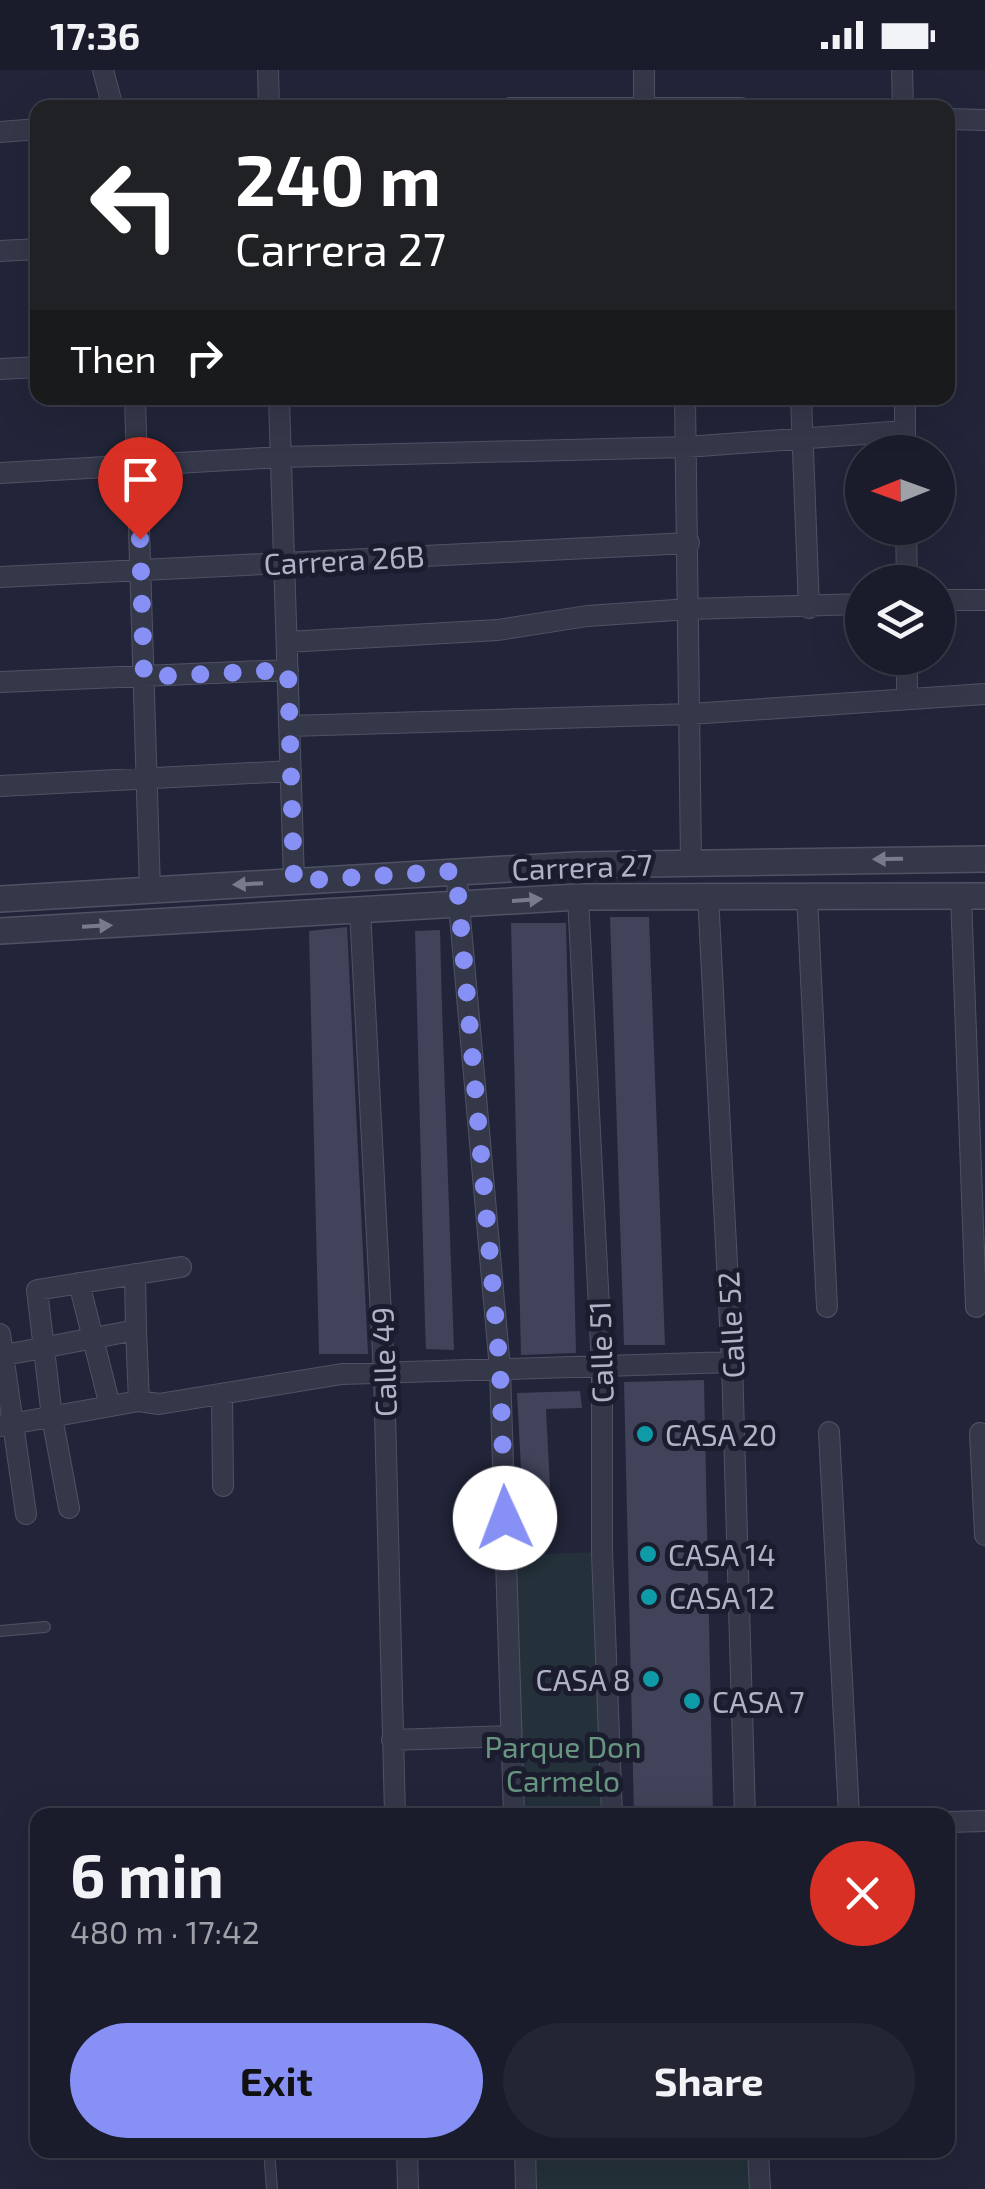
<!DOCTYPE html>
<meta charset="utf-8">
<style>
body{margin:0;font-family:"Exo 2",sans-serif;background:#232533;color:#f1f3f6;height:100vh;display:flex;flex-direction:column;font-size:38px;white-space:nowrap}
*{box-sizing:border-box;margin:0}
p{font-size:32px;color:#9fa1a9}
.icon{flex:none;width:55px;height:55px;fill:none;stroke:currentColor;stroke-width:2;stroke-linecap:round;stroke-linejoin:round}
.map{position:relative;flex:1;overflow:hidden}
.drawer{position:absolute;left:30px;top:1738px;width:925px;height:350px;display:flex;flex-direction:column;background:#1a1c2b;border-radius:20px;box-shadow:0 10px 40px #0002,0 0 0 2px #383a47}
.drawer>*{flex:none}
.guide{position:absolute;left:30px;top:30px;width:925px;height:305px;border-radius:20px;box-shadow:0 10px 40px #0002,0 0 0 2px #383a47;background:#202124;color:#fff;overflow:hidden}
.needle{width:65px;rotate:269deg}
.fabs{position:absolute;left:845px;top:365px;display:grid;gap:20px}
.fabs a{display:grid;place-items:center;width:110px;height:110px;border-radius:50%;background:#1a1c2b;box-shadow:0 10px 40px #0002,0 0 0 2px #383a47;font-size:50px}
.pin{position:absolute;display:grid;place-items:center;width:85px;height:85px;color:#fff;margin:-102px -42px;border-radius:50% 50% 50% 0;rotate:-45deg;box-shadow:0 0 10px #0007}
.pin .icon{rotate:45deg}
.me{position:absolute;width:110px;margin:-55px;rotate:358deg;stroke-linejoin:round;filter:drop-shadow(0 0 8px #0008)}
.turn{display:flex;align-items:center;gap:35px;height:210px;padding:0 40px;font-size:45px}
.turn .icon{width:130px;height:130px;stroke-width:2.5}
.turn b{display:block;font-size:70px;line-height:85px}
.then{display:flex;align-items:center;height:95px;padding:0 40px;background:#0003;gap:20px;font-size:38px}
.round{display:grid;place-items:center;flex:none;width:105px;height:105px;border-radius:52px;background:#232533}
.headline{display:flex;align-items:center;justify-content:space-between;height:170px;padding:0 40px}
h1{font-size:60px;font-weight:700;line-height:75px}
.button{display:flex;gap:20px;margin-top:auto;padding:20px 40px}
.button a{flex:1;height:115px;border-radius:60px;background:#8690f5;color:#111;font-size:40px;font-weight:700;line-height:115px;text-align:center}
.button a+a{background:#232533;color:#f1f3f6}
.status{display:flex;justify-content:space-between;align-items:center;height:70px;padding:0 50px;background:#1a1c2b;direction:ltr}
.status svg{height:28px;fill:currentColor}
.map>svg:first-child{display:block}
.green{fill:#24313a}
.building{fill:#41435a}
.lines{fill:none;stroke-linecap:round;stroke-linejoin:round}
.service-casing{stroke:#505264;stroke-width:12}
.minor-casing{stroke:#505264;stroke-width:22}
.tertiary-casing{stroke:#505264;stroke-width:28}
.service{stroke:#353849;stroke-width:10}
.minor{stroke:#353849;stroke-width:20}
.tertiary{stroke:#353849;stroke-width:25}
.oneway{fill:#797b8d}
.route{stroke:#8690f5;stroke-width:18;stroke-dasharray:0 32.4}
.culture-dot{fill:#0f9aa8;stroke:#1b1d2e;stroke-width:4}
.labels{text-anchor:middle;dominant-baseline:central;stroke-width:10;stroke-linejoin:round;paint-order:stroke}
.street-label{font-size:30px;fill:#b0b2c5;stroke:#1b1d2e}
.poi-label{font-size:30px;fill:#b0b2c5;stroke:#1b1d2e;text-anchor:start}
.park-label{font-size:30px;fill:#689580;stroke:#1b1d2e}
</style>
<div class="status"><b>17:36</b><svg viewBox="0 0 49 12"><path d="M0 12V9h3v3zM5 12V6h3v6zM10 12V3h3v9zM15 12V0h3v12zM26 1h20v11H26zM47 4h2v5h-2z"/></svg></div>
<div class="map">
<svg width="985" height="2119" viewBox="0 0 985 2119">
<rect width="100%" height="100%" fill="#222539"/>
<path class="green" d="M602,1482L616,1745H514L506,1485Z
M525,2080H758L760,2119H526Z"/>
<path class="building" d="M610,847H649L665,1275H624Z
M511,853H566L576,1283L521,1285Z
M347,857L368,1284H319L309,861Z
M440,860L442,937L454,1280L426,1279L425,1254L415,861Z
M704,1310L713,1745H634L624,1312Z
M580,1321L582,1338L546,1339L552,1456H524L517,1323Z"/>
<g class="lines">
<defs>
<path id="service" d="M0,1561L45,1557
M269,2080L272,2119"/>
<path id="minor" d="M103,0L113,38
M268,0L269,38
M902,0L903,38
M644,36V0
M510,38H741
M948,49L985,50
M0,62L38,59
M0,181L38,179
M0,299L38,297
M135,328L150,820
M279,328L294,811
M685,328L691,792
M801,328L809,538
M905,328V382
M0,403L281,387L686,377L905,361
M906,458L907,512
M0,507L689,473
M938,530H985
M287,572L498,560L587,546L690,539L862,534
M907,588V626
M0,612L288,600
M289,656L690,644L985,624
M0,716L291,701
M456,801L500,1299L514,1745
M708,825L732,1292L745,1745
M807,826L827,1237
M961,826L976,1237
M578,827L602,1296V1482L612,1745
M360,840L384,1303L395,1745
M135,1204L136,1260
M79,1213L110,1336
M0,1264L26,1444
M0,1286L136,1260L139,1331
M222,1324L223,1416
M0,1356L139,1331L159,1334L342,1304L732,1292
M829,1362L849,1745
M980,1363L985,1465
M69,1438L52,1347L37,1220L181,1197
M392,1670L511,1666
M948,1752L985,1751
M407,2080L408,2119
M525,2080L526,2119
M758,2080L760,2119"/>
<path id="tertiary" d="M0,829L576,795L985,789
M0,861L578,827L985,826"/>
</defs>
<use href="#service" class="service-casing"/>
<use href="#minor" class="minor-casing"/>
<use href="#tertiary" class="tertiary-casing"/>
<use href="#service" class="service"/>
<use href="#minor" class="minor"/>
<use href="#tertiary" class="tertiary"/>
</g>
<defs><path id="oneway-solid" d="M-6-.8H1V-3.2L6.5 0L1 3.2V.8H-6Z" transform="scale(2.5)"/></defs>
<g class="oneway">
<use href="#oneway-solid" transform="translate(888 789) rotate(179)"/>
<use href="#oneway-solid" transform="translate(248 814) rotate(177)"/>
<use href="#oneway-solid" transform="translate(527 830) rotate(-4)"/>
<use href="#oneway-solid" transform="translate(97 856) rotate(-3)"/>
</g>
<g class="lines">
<path class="route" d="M140,469L144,607L288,600L294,811L456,801L500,1299L505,1448"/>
</g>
<g class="culture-dot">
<circle cx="645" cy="1364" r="10"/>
<circle cx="648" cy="1484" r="10"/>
<circle cx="649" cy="1527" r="10"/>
<circle cx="651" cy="1609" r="10"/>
<circle cx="692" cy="1631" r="10"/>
</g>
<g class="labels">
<g class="street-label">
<text transform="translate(344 489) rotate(-3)">Carrera 26B</text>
<text transform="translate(582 796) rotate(-2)">Carrera 27</text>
<text transform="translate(730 1255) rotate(-93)">Calle 52</text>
<text transform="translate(600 1282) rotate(-92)">Calle 51</text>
<text transform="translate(383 1292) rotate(-92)">Calle 49</text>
</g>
<g class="poi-label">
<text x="665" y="1364">CASA 20</text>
<text x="668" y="1484">CASA 14</text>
<text x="669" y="1527">CASA 12</text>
<text x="631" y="1609" text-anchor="end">CASA 8</text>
<text x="712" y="1631">CASA 7</text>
</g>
<g class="park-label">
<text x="563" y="1676">Parque Don<tspan x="563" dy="34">Carmelo</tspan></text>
</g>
</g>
</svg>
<div class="fabs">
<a><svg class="needle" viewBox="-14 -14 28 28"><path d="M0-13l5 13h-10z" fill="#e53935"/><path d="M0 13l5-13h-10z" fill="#9fa1a9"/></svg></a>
<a><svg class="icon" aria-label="layers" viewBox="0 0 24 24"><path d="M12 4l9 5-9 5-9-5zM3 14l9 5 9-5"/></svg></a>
</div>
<div class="pin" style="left:140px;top:469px;background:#d93025"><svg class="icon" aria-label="arrive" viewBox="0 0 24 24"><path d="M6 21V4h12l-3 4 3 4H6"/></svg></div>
<svg class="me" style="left:505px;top:1448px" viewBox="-20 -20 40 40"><circle r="19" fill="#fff"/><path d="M0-13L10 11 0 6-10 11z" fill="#8690f5"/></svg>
<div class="guide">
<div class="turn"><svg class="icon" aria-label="left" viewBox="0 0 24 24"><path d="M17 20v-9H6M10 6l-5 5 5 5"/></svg><div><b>240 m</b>Carrera 27</div></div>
<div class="then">Then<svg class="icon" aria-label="right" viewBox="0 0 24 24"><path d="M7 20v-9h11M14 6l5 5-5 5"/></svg></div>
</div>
<section class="drawer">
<div class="headline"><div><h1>6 min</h1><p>480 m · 17:42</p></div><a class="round" style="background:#d93025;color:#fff"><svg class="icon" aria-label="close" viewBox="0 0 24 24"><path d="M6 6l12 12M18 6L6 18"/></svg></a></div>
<div class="button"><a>Exit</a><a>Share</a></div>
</section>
</div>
